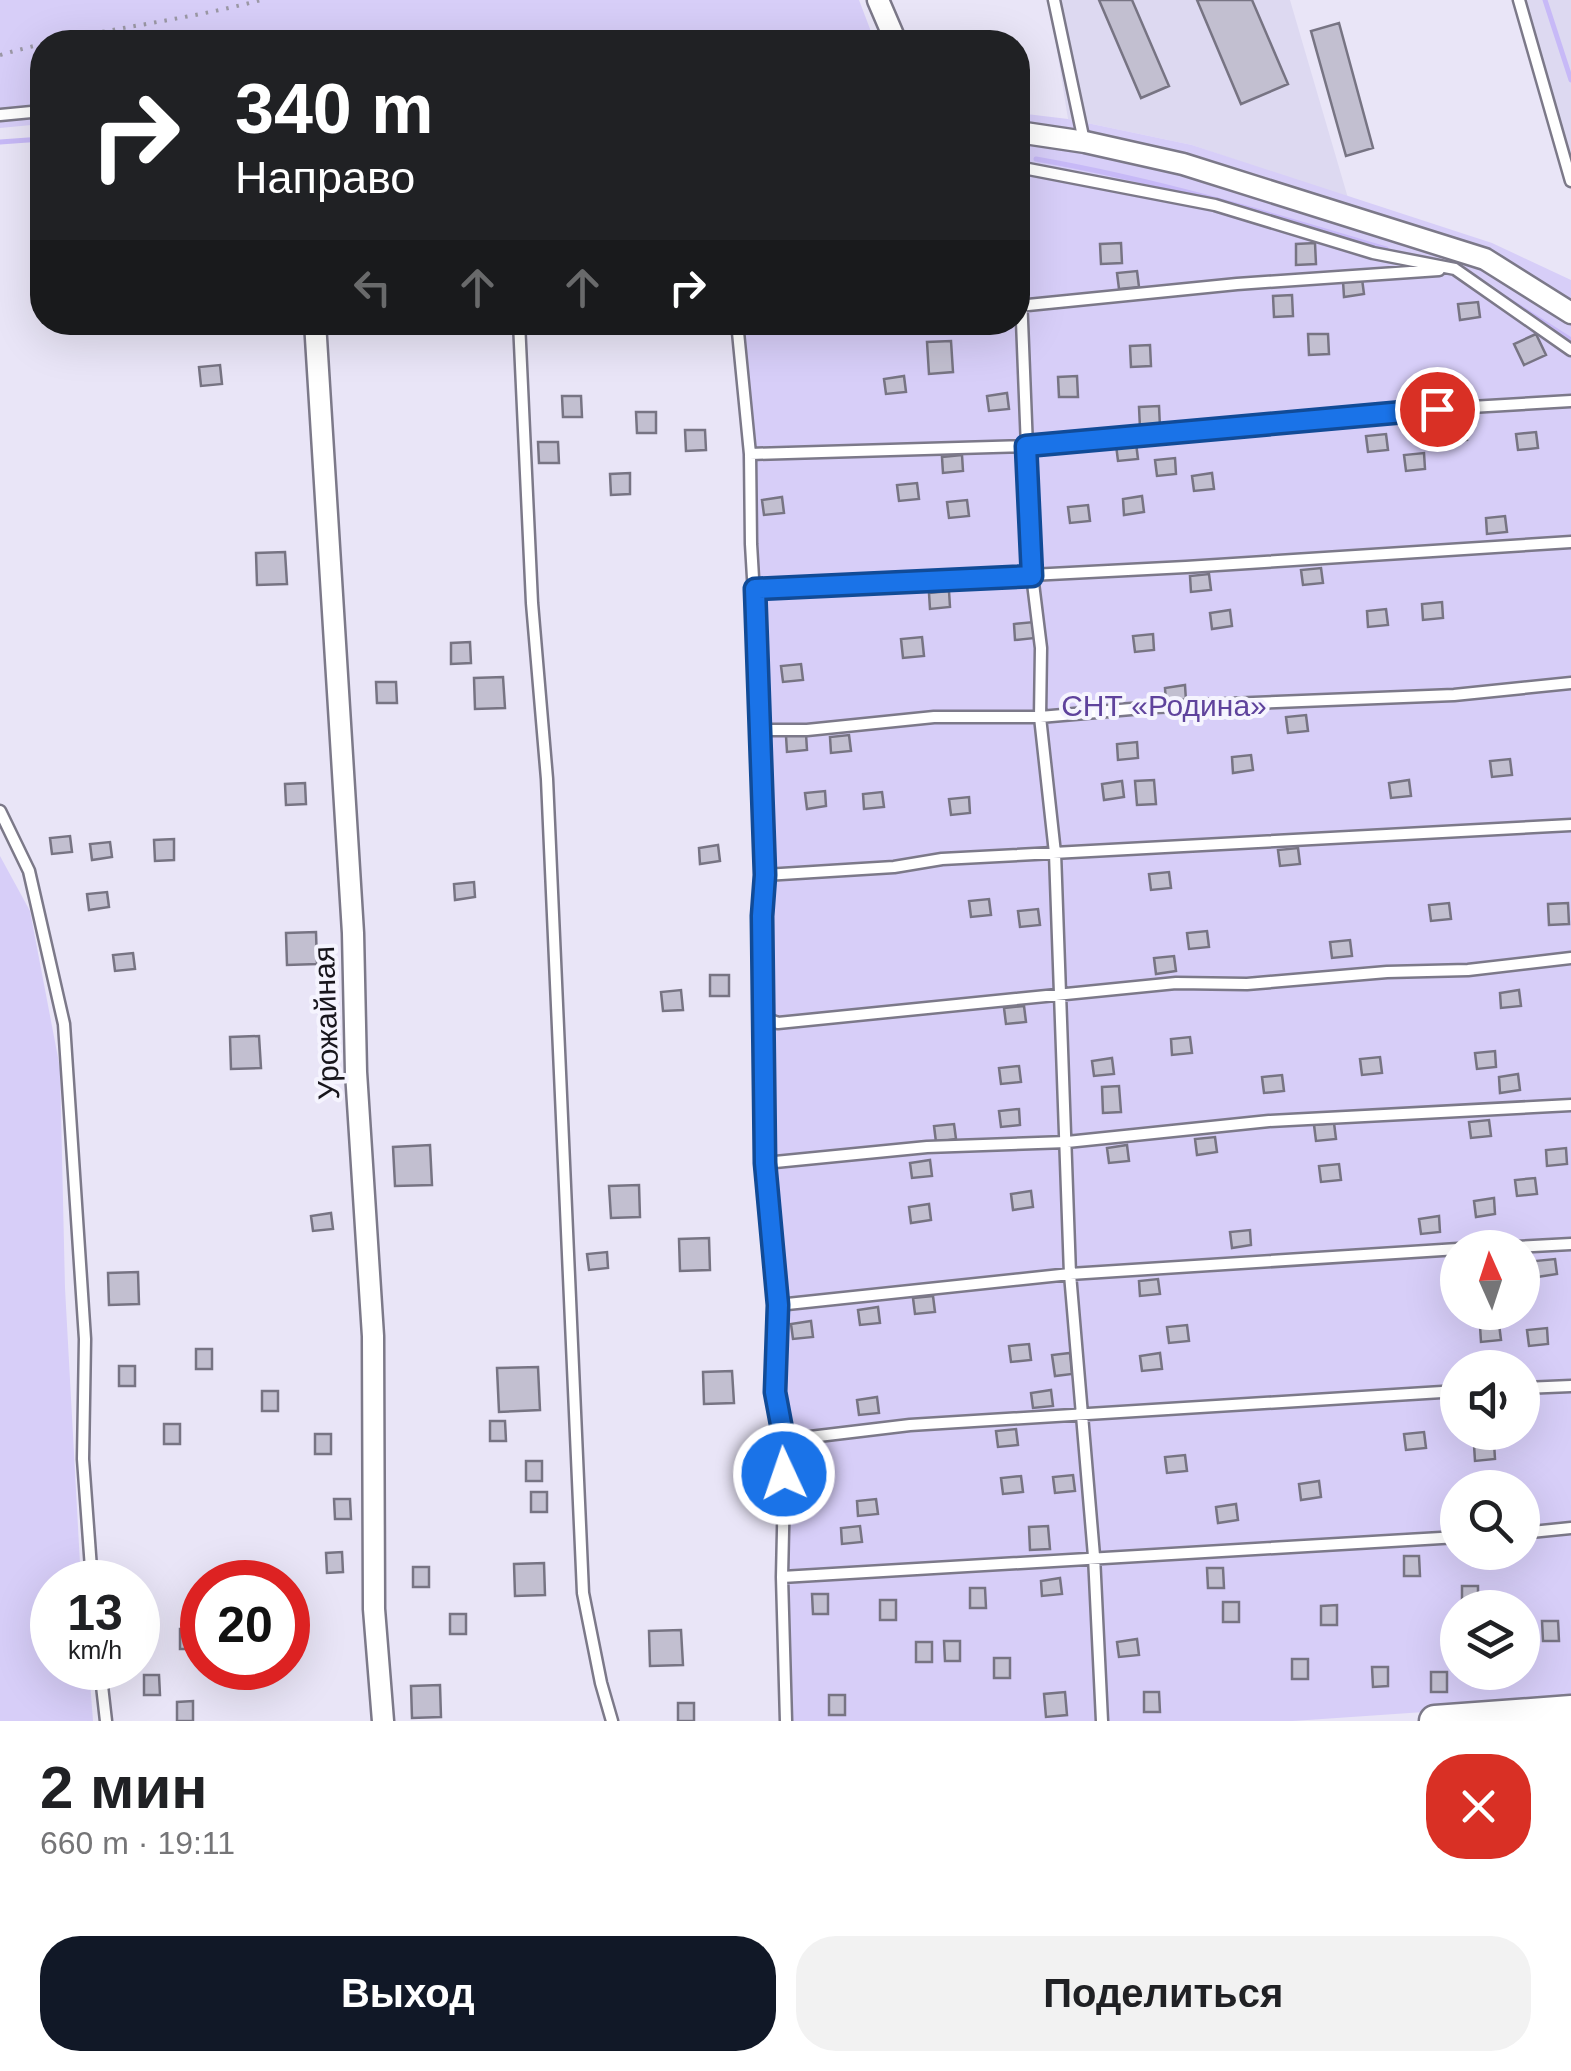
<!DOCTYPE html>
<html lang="ru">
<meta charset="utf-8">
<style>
body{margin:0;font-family:Arial,sans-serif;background:#f2f2f2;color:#202124;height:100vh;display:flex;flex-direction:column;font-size:38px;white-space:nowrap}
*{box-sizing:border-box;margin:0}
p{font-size:32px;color:#757577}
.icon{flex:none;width:55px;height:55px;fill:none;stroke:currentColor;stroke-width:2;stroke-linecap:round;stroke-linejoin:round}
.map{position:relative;height:1721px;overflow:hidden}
.panel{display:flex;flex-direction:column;background:#fff;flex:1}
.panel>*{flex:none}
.banner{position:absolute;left:30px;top:30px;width:1000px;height:305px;border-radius:40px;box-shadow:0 10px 40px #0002;background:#202124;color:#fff;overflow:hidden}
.needle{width:65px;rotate:357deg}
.fabs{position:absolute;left:1440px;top:1230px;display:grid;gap:20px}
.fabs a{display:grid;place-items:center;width:100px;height:100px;border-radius:50%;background:#fff;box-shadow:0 10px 40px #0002;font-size:50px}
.speed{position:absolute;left:30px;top:1560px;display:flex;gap:20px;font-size:50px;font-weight:700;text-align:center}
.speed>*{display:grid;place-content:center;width:130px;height:130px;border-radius:50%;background:#fff;box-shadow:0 10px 40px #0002;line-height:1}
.speed small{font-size:25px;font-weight:400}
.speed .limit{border:15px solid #d22;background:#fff;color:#111}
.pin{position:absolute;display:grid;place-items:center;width:85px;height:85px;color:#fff;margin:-42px;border:5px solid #fff;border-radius:50%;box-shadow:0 2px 10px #0007}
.me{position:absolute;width:110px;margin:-55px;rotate:357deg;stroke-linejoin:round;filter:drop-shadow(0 0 8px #0008)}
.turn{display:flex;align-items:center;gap:35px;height:210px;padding:0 40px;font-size:45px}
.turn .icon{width:130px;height:130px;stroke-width:2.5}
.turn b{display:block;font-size:70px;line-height:85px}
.lanes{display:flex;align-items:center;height:95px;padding:0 40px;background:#0003;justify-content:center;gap:50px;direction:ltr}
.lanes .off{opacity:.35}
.round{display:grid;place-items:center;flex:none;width:105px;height:105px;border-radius:40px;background:#f2f2f2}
.head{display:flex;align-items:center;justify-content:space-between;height:170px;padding:0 40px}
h1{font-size:60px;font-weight:800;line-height:75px}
.action{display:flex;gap:20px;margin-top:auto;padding:20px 40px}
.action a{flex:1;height:115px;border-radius:40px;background:#111827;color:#fff;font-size:40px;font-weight:800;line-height:115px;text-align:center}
.action a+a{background:#f2f2f2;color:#202124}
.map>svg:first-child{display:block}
.built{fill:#ddd9f1}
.green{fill:#d7cef8;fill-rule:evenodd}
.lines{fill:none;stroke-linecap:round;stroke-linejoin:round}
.stream{stroke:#c7b9f7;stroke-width:5}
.building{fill:#c2bfd0;stroke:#777483;stroke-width:2.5}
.lane-casing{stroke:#7c7989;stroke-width:15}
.street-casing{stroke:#7c7989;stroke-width:25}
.secondary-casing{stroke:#7c7989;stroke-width:35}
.path{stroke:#9b98a5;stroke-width:4;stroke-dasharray:2.5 8;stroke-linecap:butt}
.lane{stroke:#fff;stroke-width:10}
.street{stroke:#fff;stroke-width:20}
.secondary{stroke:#fff;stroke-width:30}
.route-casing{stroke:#114b97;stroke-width:25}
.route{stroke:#1a73e8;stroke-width:18}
.labels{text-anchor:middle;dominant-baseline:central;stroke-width:8;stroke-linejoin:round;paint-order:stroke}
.park-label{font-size:30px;fill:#5f439c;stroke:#f5f4fe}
.street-label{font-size:30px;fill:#18161c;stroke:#f5f4fe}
</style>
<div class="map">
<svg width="1571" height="1721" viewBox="0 0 1571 1721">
<rect width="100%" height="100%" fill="#e9e5f7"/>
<path class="built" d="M1049,0H1290L1348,198L1192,145L1068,119Z
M1524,0H1571V159Z"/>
<path class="green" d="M0,0H859L875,42H42V124L0,128Z
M1018,113L1068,119L1192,145L1492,243L1571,280V1702L1293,1721H783L769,941L735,323L1018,322ZM1458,1248H1522V1312H1458ZM1458,1368H1522V1432H1458ZM1458,1488H1522V1552H1458ZM1458,1608H1522V1672H1458Z
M0,856L30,911L60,1068L65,1288L81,1582H52V1668H89L93,1721H0Z"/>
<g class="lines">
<path class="stream" d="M1545,0L1571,80
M0,142L42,139
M1036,159C1156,180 1270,214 1386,249
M1499,294L1571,340"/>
</g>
<path class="building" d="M1099,0H1132L1169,86L1141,98Z
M1197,0H1252L1288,84L1241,104Z
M1339,23L1373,148L1346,156L1311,31Z
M1121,243L1122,263L1101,264L1100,244Z
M1315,243L1316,264L1296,265V244Z
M1137,271L1139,287L1119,289L1117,273Z
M1362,279L1364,294L1344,297L1343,281Z
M1292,295L1293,316L1274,317L1273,296Z
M1478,302L1480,317L1460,320L1458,304Z
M1308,334H1328L1329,354L1309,355Z
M1536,334L1546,355L1524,365L1514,344Z
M951,341L953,372L929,374L927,342Z
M1150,345L1151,366L1131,367L1130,346Z
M220,365L222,384L201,386L199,367Z
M904,376L906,392L886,394L884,379Z
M1077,376L1078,397H1059L1058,377Z
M1007,393L1009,409L989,411L987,396Z
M562,396H581L582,417H563Z
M1159,406L1160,427L1140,428L1139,407Z
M636,412H656V433H637Z
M1465,424L1467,440L1447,442L1445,426Z
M685,430H705L706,450L686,451Z
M1536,432L1538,448L1518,450L1516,434Z
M1386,434L1388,450L1368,452L1366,436Z
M538,442H558L559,463H539Z
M1136,443L1138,459L1118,461L1116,445Z
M1424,453L1425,469L1406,471L1404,455Z
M962,455L963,471L943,473L942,457Z
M1175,458L1176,474L1157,476L1155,460Z
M630,473V494L611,495L610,474Z
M1212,473L1214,489L1194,491L1192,476Z
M917,483L919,499L899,501L897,485Z
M1142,496L1144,512L1124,515L1123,499Z
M782,497L784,513L764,515L762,500Z
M967,500L969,516L949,518L947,502Z
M1088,505L1090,521L1070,523L1068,507Z
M1505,516L1507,532L1487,534L1486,518Z
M285,552L287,584L257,585L256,553Z
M1321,568L1323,583L1303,585L1301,570Z
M1209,574L1211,590L1191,592L1190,576Z
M949,591L950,607L930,609L929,593Z
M1442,602L1443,618L1423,620L1422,604Z
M1386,609L1388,625L1368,627L1367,611Z
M1230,610L1232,626L1212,629L1210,613Z
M1034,622L1035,638L1015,640L1014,624Z
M1153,634L1154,650L1135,652L1133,636Z
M922,637L924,656L903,658L901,639Z
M470,642L471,663L451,664V643Z
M801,664L803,680L783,682L781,666Z
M503,677L505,708L475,709L474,678Z
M376,682H396L397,703H377Z
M1185,685L1186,701L1166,703L1165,688Z
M1306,715L1308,731L1288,733L1286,717Z
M806,734L807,750L787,752L786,736Z
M849,735L851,751L831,753L830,737Z
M1137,742L1138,758L1118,760L1117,744Z
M1251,755L1253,770L1233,773L1232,757Z
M1510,759L1512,775L1492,777L1490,761Z
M1154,780L1156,804L1137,805L1135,781Z
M1409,780L1411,796L1391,798L1389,783Z
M1122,781L1124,797L1104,800L1102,784Z
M305,783L306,804L286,805L285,784Z
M825,791L826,806L807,809L805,793Z
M882,792L884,807L864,809L863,794Z
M969,797L970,813L951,815L949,799Z
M70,836L72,852L52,854L50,838Z
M174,839V860L155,861L154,840Z
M110,842L112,857L92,860L90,844Z
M718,845L720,861L700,864L699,848Z
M1298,848L1300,864L1280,866L1278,850Z
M1169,872L1171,888L1151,890L1149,874Z
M474,882L475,897L455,900L454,884Z
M107,892L109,907L89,910L87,894Z
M989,899L991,915L971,917L969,901Z
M1449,903L1451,919L1431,921L1429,905Z
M1568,903L1569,924L1549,925L1548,904Z
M1038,909L1040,925L1020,927L1018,911Z
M1207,931L1209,947L1189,949L1187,933Z
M316,932L317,964L287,965L286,933Z
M1350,940L1352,956L1332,958L1330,942Z
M133,953L135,969L115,971L113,955Z
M1174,956L1176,971L1156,974L1154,958Z
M710,975H729V996H710Z
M681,990L683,1010L663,1011L661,992Z
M1519,990L1521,1006L1501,1008L1500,993Z
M1024,1006L1026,1022L1006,1024L1004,1008Z
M259,1036L261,1068L231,1069L230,1037Z
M1190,1037L1192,1053L1172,1055L1171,1039Z
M1495,1051L1496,1067L1477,1069L1475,1053Z
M1380,1057L1382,1073L1362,1075L1360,1059Z
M1112,1058L1114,1074L1094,1076L1092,1061Z
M1019,1066L1021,1082L1001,1084L999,1068Z
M1518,1074L1520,1090L1500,1093L1499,1077Z
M1282,1075L1284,1091L1264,1093L1262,1077Z
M1119,1086L1121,1112L1103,1113L1102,1087Z
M1019,1109L1020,1125L1001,1127L999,1111Z
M1489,1120L1491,1136L1471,1138L1469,1122Z
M1334,1123L1336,1139L1316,1141L1314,1125Z
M954,1124L956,1139L936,1142L934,1126Z
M1215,1137L1217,1152L1197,1155L1195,1139Z
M430,1145L432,1185L395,1186L393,1147Z
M1127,1145L1129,1161L1109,1163L1107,1148Z
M1566,1148L1567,1164L1547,1166L1546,1150Z
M930,1160L932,1176L912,1178L910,1163Z
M1339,1164L1341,1180L1321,1182L1319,1166Z
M1535,1178L1537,1194L1517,1196L1515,1180Z
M639,1185L640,1217L611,1218L609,1186Z
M1031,1191L1033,1207L1013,1210L1011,1194Z
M1494,1198L1495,1214L1476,1217L1474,1201Z
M929,1204L931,1220L911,1223L909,1207Z
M331,1213L333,1229L313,1231L311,1216Z
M1439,1216L1440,1232L1421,1234L1419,1219Z
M1250,1230L1251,1245L1232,1248L1230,1232Z
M709,1238L710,1270L680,1271L679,1239Z
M607,1252L608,1268L589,1270L587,1254Z
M1555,1259L1557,1274L1537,1277L1535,1261Z
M138,1272L139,1304L109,1305L108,1273Z
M1158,1279L1160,1294L1140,1296L1139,1281Z
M933,1296L935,1312L915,1314L913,1298Z
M878,1307L880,1323L860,1325L858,1310Z
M811,1321L813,1337L793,1339L791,1324Z
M1499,1324L1501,1340L1481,1342L1480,1326Z
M1187,1325L1189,1341L1169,1343L1167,1327Z
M1547,1328L1548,1344L1529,1346L1527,1330Z
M1029,1344L1031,1360L1011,1362L1009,1346Z
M196,1349H212V1369H196Z
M1070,1353L1072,1374L1055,1376L1052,1355Z
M1160,1353L1162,1369L1142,1371L1140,1356Z
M119,1366H135V1386H119Z
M538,1367L540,1410L499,1412L497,1368Z
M732,1371L734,1403L704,1404L703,1372Z
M1051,1390L1053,1406L1033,1408L1031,1393Z
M262,1391H278V1411H262Z
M877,1397L879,1413L859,1415L857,1400Z
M490,1421H505L506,1441H490Z
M164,1424H180V1444H164Z
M1016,1429L1018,1445L998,1447L996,1431Z
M1424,1432L1426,1448L1406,1450L1404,1434Z
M315,1434H331V1454H315Z
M1494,1443L1495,1459L1475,1461L1474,1445Z
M1185,1455L1187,1471L1167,1473L1165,1457Z
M526,1461H542V1481H526Z
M1073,1475L1075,1491L1055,1493L1053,1477Z
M1021,1476L1023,1492L1003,1494L1001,1478Z
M1319,1481L1321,1497L1301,1500L1299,1484Z
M531,1492H547V1512H531Z
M334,1499H350L351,1519H335Z
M876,1499L878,1514L858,1516L857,1501Z
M1236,1504L1238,1520L1218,1523L1216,1507Z
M860,1526L862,1542L842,1544L841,1528Z
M1048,1526L1050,1549L1030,1550L1029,1527Z
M342,1552L343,1572L327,1573L326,1553Z
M1404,1556H1419L1420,1576H1404Z
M544,1563L545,1595L515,1596L514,1564Z
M413,1567H429V1587H413Z
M1207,1568H1223L1224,1588H1208Z
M1060,1578L1062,1594L1042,1596L1041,1581Z
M1462,1586H1478V1606H1462Z
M970,1588H985L986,1608H970Z
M812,1594H828V1614H813Z
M880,1600H896V1620H880Z
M1223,1602H1239V1622H1223Z
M1337,1605V1625H1321V1606Z
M450,1614H466V1634H450Z
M1542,1621H1558L1559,1641H1543Z
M180,1629H195L196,1649H180Z
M681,1630L683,1665L650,1666L649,1631Z
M1137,1639L1139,1655L1119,1657L1117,1642Z
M944,1641H960V1661H945Z
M916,1642H932V1662H916Z
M994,1658H1010V1678H994Z
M1292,1659H1308V1679H1292Z
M1372,1667H1388V1686L1373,1687Z
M1431,1672H1447V1692H1431Z
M144,1675H159L160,1695H144Z
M440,1685L441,1717L412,1718L411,1686Z
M1065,1692L1067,1715L1046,1717L1044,1694Z
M1144,1692H1159L1160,1712H1144Z
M829,1695H845V1715H829Z
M193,1701V1721H177V1702Z
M678,1703H694V1721H678Z"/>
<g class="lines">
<defs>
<path id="lane" d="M1054,0L1084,141
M1519,0L1571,181
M0,115L42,111
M1018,167L1215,205L1373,253L1455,269L1571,350
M1018,219L1032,575L1041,648L1040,717L1055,853L1070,1274L1094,1556L1102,1721
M1018,306L1237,284L1439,270
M519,322L532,603L547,779L583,1593L601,1683L612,1721
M737,322L750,454L751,544L762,730L765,1163L778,1305L775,1391L785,1440L782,1577L786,1721
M750,454L1026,446L1194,433L1403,411L1571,401
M755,589L1186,567L1571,542
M762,730H807L934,717H1040L1154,707L1454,695L1571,683
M0,811L29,871L64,1024L85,1339L83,1459L92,1582
M765,875L894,867L942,859L1571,825
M765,1018L778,1023L1176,983L1247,984L1387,972L1468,970L1571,958
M765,1163L927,1147L1067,1142L1269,1121L1571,1105
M1499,1248L1571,1244
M778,1305L1070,1274L1458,1249
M1522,1388L1571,1386
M785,1440L910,1425L1458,1391
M1522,1533L1571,1528
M782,1577L1458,1537
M100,1668L106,1721"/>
<path id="street" d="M878,0L896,42
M1018,132L1085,142L1183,164L1485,259L1571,313
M315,322L353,933L356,1072L373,1336L374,1609L383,1721"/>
<path id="secondary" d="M1435,1721L1571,1711"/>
</defs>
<use href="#lane" class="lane-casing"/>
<use href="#street" class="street-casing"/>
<use href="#secondary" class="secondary-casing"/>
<path class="path" d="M0,55C86,30 175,23 261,0"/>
<use href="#lane" class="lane"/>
<use href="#street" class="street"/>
<use href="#secondary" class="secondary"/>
</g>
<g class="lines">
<defs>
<path id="route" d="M784,1474V1440L775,1392L778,1305L765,1163L762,916L765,875L755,589L1032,576L1026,446L1437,409"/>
</defs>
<use href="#route" class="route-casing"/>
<use href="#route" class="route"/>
</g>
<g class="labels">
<g class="park-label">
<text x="1164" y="705">СНТ «Родина»</text>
</g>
<g class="street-label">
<text transform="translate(326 1023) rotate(-92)">Урожайная</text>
</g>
</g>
</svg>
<div class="fabs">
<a><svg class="needle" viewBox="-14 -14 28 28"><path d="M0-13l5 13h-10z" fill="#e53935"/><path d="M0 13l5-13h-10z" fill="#757577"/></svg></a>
<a><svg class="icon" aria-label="sound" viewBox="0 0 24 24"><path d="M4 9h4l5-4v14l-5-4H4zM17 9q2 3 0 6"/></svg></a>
<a><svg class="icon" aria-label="search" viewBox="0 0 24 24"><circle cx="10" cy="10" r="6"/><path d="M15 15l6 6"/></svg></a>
<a><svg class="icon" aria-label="layers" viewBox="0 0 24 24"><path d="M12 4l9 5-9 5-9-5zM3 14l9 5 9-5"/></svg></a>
</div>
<div class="speed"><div>13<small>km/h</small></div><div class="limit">20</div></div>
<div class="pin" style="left:1437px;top:409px;background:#d93025"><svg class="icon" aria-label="arrive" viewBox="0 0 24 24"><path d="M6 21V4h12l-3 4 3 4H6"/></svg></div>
<svg class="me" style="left:784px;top:1474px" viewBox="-20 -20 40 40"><circle r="17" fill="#1a73e8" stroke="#fff" stroke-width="3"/><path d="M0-11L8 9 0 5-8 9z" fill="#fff"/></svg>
<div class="banner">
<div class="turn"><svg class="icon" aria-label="right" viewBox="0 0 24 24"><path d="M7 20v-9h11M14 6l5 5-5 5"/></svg><div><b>340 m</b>Направо</div></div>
<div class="lanes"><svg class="icon off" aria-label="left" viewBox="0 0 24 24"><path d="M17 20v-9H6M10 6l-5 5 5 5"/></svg><svg class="icon off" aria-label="ahead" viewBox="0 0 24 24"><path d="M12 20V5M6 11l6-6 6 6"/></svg><svg class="icon off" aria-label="ahead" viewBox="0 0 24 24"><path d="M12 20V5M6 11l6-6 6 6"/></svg><svg class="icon" aria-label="right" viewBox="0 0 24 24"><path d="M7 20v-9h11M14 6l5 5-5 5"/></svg></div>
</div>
</div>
<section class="panel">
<div class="head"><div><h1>2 мин</h1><p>660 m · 19:11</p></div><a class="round" style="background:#d93025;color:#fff"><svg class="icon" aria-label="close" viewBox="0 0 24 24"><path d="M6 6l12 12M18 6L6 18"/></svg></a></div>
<div class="action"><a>Выход</a><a>Поделиться</a></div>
</section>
